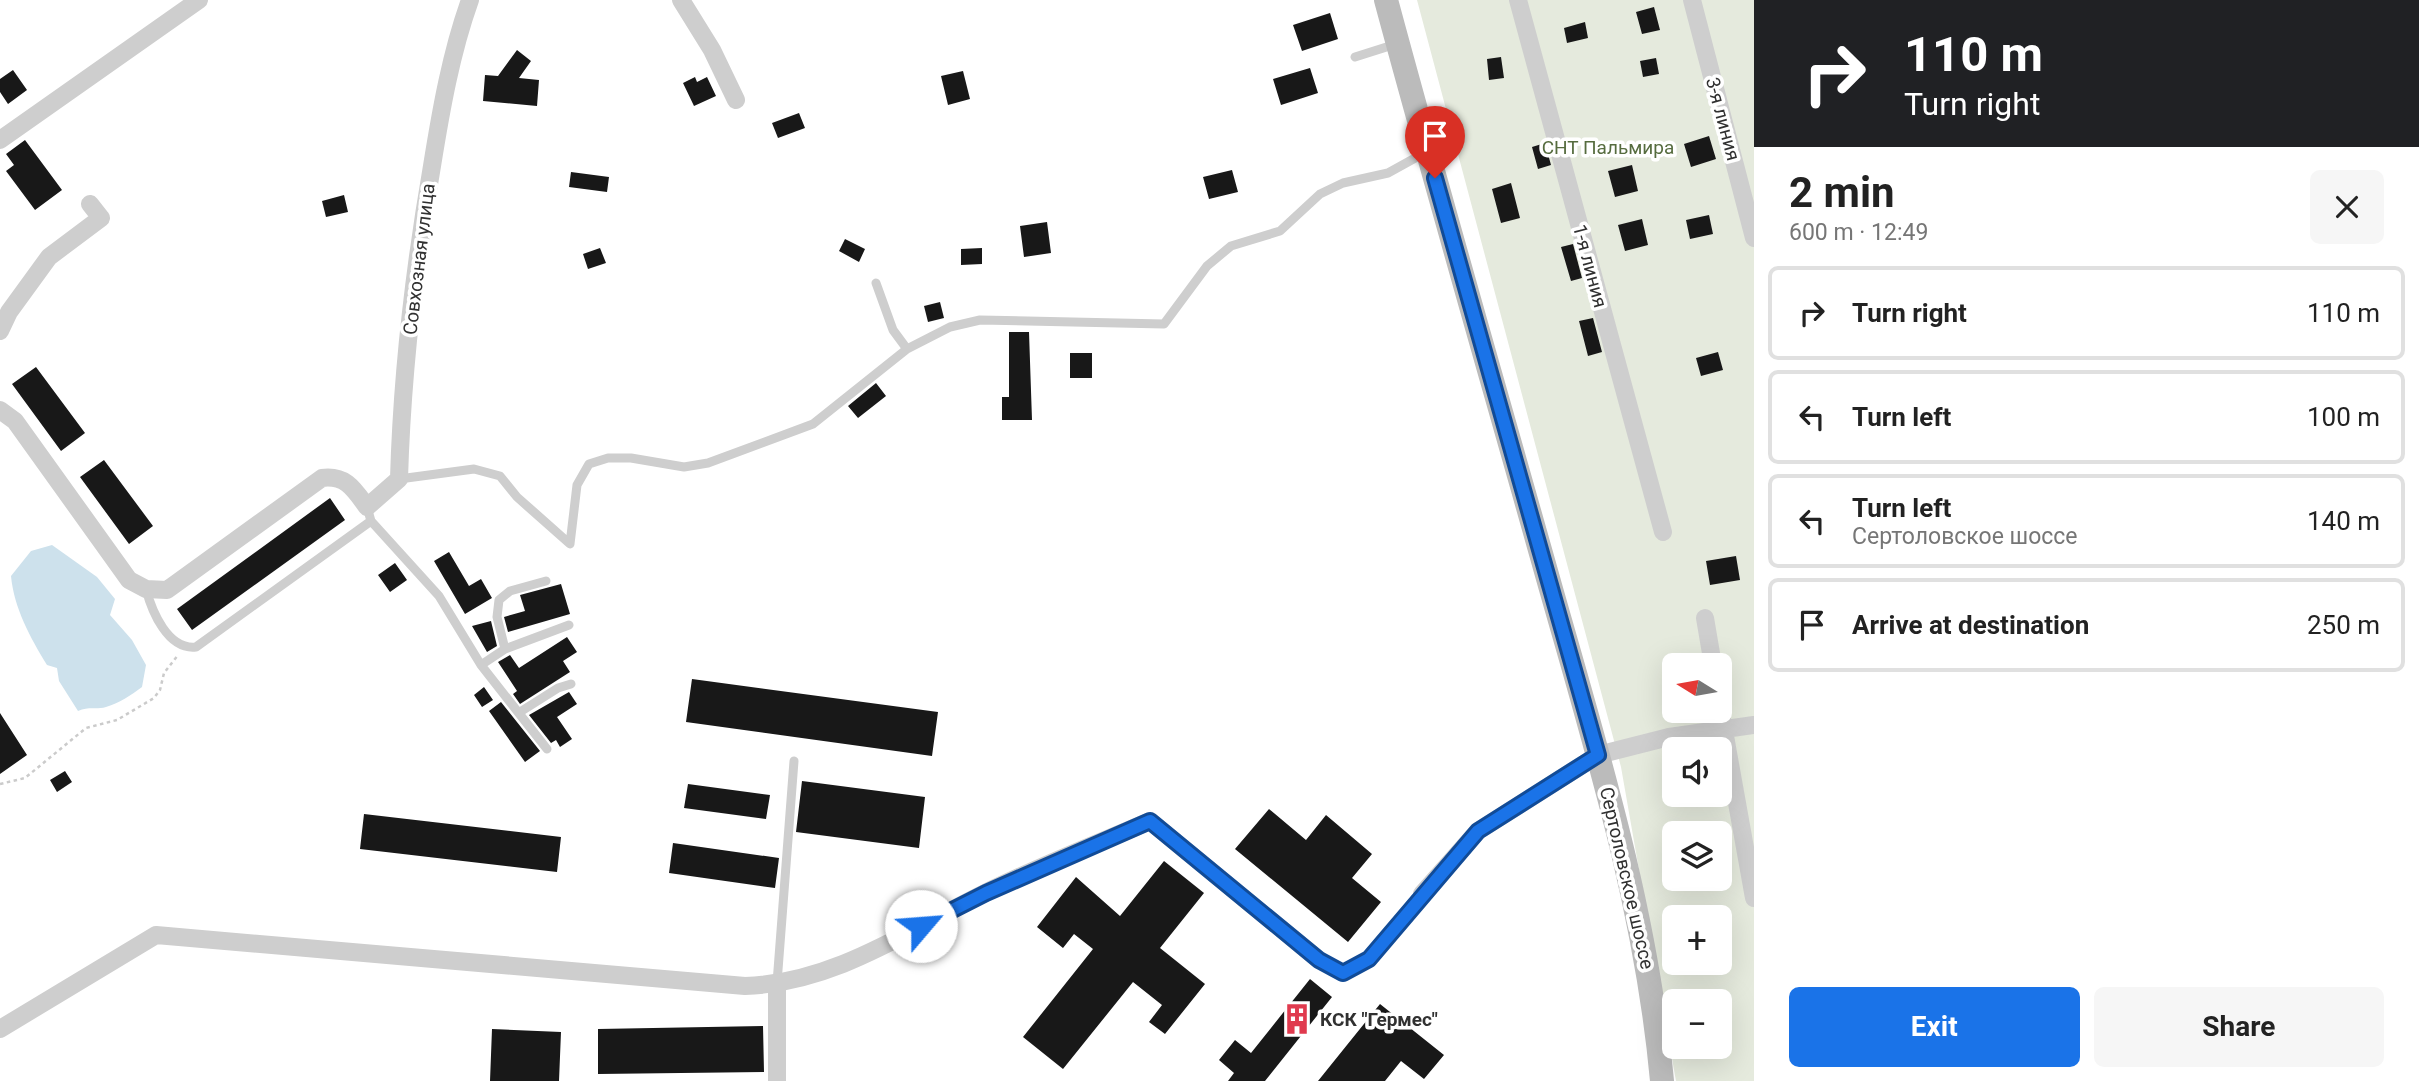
<!DOCTYPE html>
<meta charset="utf-8">
<style>
body{margin:0;font-family:Roboto,sans-serif;background:#f6f6f6;color:#222;height:100vh;display:flex;flex-direction:column;font-size:26px;white-space:nowrap}
*{box-sizing:border-box;margin:0}
p{font-size:23px;color:#767676}
.icon{flex:none;width:38px;height:38px;fill:none;stroke:currentColor;stroke-width:2;stroke-linecap:round;stroke-linejoin:round}
.map{position:relative;flex:1;overflow:hidden}
.drawer{display:flex;flex-direction:column;background:#fff;width:665px}
.drawer>*{flex:none}
.banner{background:#202124;color:#fff;overflow:hidden}
.needle{width:46px;rotate:281deg}
.buttons{position:absolute;left:1662px;top:653px;display:grid;gap:14px}
.buttons a{display:grid;place-items:center;width:70px;height:70px;border-radius:10px;background:#fff;box-shadow:0 7px 28px #0002;font-size:35px}
.pin{position:absolute;display:grid;place-items:center;width:60px;height:60px;color:#fff;margin:-72px -30px;border-radius:50% 50% 50% 0;rotate:-45deg;box-shadow:0 0 7px #0007}
.pin .icon{rotate:45deg}
.me{position:absolute;width:77px;margin:-38px;rotate:63deg;stroke-linejoin:round;filter:drop-shadow(0 0 5px #0008)}
.turn{display:flex;align-items:center;gap:24px;height:147px;padding:0 35px;font-size:32px}
.turn .icon{width:91px;height:91px;stroke-width:2.5}
.turn b{display:block;font-size:49px;line-height:60px}
.round{display:grid;place-items:center;flex:none;width:74px;height:74px;border-radius:10px;background:#f6f6f6}
.overview{display:flex;align-items:center;justify-content:space-between;height:119px;padding:0 35px}
h1{font-size:42px;font-weight:700;line-height:52px}
.primary-button{display:flex;gap:14px;margin-top:auto;padding:14px 35px}
.primary-button a{flex:1;height:80px;border-radius:10px;background:#1a73e8;color:#fff;font-size:28px;font-weight:700;line-height:80px;text-align:center}
.primary-button a+a{background:#f6f6f6;color:#222}
ul{padding:0;list-style:none}
li{display:flex;align-items:center;gap:21px;height:94px;margin:0 14px 10px;padding:0 21px;border:4px solid #e0e0e0;border-radius:10px}
li div{flex:1}
li b{display:block;font-size:26px}
li em{font-style:normal}
main{display:flex;flex:1;min-height:0}
.map>svg:first-child{display:block}
.green{fill:#e5eadd;fill-rule:evenodd}
.water{fill:#cde1ec}
.building{fill:#181818}
.lines{fill:none;stroke-linecap:round;stroke-linejoin:round}
.path{stroke:#cbcbcb;stroke-width:2.5;stroke-dasharray:3.5 3.5;stroke-linecap:butt}
.lane{stroke:#cecece;stroke-width:9}
.street{stroke:#cecece;stroke-width:18}
.secondary{stroke:#bbb;stroke-width:24}
.route-casing{stroke:#114b97;stroke-width:18}
.route{stroke:#1a73e8;stroke-width:12}
.labels{text-anchor:middle;dominant-baseline:central;stroke-width:7;stroke-linejoin:round;paint-order:stroke}
.street-label{font-size:19px;fill:#313131;stroke:#fff}
.park-label{font-size:19px;fill:#566c3f;stroke:#fff}
.poi-label{font-size:19px;font-weight:bold;fill:#313131;stroke:#fff;text-anchor:start}
</style>
<main>
<div class="map">
<svg width="1754" height="1081" viewBox="0 0 1754 1081">
<rect width="100%" height="100%" fill="#fff"/>
<path class="green" d="M1417,0H1754V1081H1676L1621,767ZM1675,665H1720V710H1675ZM1675,749H1720V794H1675ZM1675,833H1720V878H1675ZM1675,917H1720V962H1675ZM1675,1001H1720V1046H1675Z"/>
<path class="water" d="M52,545L97,577L115,599L110,615L132,640L146,665L142,687C131,695 120,703 106,707C96,710 89,706 78,711L59,681L57,668L47,665C30,637 14,608 11,576L31,551Z"/>
<path class="building" d="M1654,7L1660,30L1642,34L1636,12Z
M1330,13L1338,39L1302,51L1293,25Z
M1585,22L1588,38L1567,43L1564,28Z
M517,50L531,61L519,78L539,80L537,106L483,101L485,75L498,76Z
M1501,57L1504,78L1489,80L1487,59Z
M1656,58L1659,74L1643,77L1640,61Z
M1310,68L1318,93L1281,105L1273,79Z
M13,70L27,90L8,104L0,92V79Z
M963,71L970,99L948,105L941,76Z
M695,77L697,82L707,77L716,96L694,106L683,83Z
M799,113L805,128L778,138L772,123Z
M1709,136L1716,159L1691,167L1684,144Z
M25,140L62,190L35,210L6,171L14,165L6,154Z
M1545,143L1551,165L1538,169L1532,147Z
M1632,165L1638,191L1615,197L1608,171Z
M1232,170L1238,192L1209,199L1203,177Z
M571,172L609,177L607,192L569,187Z
M1511,183L1520,218L1501,223L1492,189Z
M344,195L348,212L326,217L322,201Z
M1709,215L1713,234L1690,239L1686,220Z
M1642,219L1648,245L1625,251L1618,225Z
M1047,222L1051,253L1024,257L1020,226Z
M845,239L865,249L859,262L839,251Z
M1573,244L1582,278L1571,281L1561,247Z
M600,248L606,263L588,269L583,254Z
M982,248V264L961,265V249Z
M940,302L944,318L928,322L924,306Z
M1593,318L1602,352L1588,356L1579,321Z
M1009,332H1029L1032,420H1002V397H1009Z
M1718,352L1723,370L1701,376L1696,358Z
M1070,353H1092V378H1070Z
M36,367L85,433L61,451L12,384Z
M876,383L886,396L858,418L848,406Z
M104,460L153,526L129,544L80,477Z
M330,498L345,520L192,630L177,609Z
M449,552L469,586L481,579L492,598L465,614L434,561Z
M1736,556L1740,580L1710,585L1706,561Z
M395,563L407,580L390,592L378,575Z
M561,584L570,614L508,632L504,617L525,611L520,595Z
M491,621L497,646L487,652L472,626Z
M567,637L577,652L563,661L570,672L520,704L513,694L517,691L498,662L510,655L519,668Z
M692,679L938,712L932,756L686,722Z
M484,687L493,700L482,707L474,695Z
M569,692L577,704L557,717L572,739L560,747L556,740L551,743L529,715Z
M501,702L540,751L525,762L489,711Z
M0,713L27,755L0,774Z
M65,771L72,782L57,792L50,780Z
M802,781L925,797L919,848L796,832Z
M688,784L770,795L766,819L684,808Z
M1269,809L1306,840L1326,815L1372,854L1352,878L1381,902L1348,942L1235,849Z
M364,814L561,837L557,872L360,849Z
M673,843L779,858L775,888L669,873Z
M1164,861L1204,893L1160,948L1205,984L1165,1034L1149,1022L1162,1005L1133,982L1063,1069L1023,1037L1093,949L1074,934L1063,948L1037,927L1076,877L1120,916Z
M1310,979L1332,997L1265,1081H1228L1234,1073L1219,1060L1235,1040L1251,1053Z
M1380,1004L1444,1055L1424,1079L1401,1061L1385,1081H1318Z
M763,1026L764,1072L598,1074V1029Z
M492,1029L561,1032L559,1081H490Z"/>
<g class="lines">
<path class="path" d="M0,784L25,778L86,728L117,720L154,698L160,690L164,673L178,655"/>
<path class="lane" d="M1355,57L1396,44
M876,283L893,330L907,349L950,327L980,320L1164,324L1207,266L1231,246L1280,231L1320,194L1343,183L1388,173L1426,152
M399,479L474,469L500,476L517,497L570,544L577,485L589,464L608,458H631L684,467L708,463L813,424L907,349
M371,521L439,596L481,665L547,749
M146,589C152,612 168,650 196,647L371,521L367,507
M505,649L497,617L499,600L510,591L546,581
M481,665L505,649L569,625
M520,712L558,688L571,684
M1319,960L1343,973L1369,959L1422,894
M777,983L794,761"/>
<path class="street" d="M681,0L712,50L736,100
M1518,0L1663,532
M1692,0L1754,238
M0,140L199,0
M0,331L9,312L49,257L101,218L90,204
M0,410L15,421L129,580L146,589L167,590L322,478C346,475 354,489 367,507L399,479C402,373 414,270 432,166C441,110 451,53 470,0
M1705,618L1713,665
M1720,708L1754,898
M1422,894L1478,831L1598,755L1669,737L1754,725
M777,985V1081
M0,1029L156,935L745,986C833,983 906,932 983,894C1037,867 1094,845 1150,821L1319,960"/>
<path class="secondary" d="M1386,0C1439,197 1496,393 1551,589C1597,751 1647,913 1662,1081"/>
</g>
<g class="lines">
<defs>
<path id="route" d="M921,926L986,893L1150,821L1319,960L1343,973L1369,959L1478,831L1598,755L1435,178"/>
</defs>
<use href="#route" class="route-casing"/>
<use href="#route" class="route"/>
</g>
<defs>
<symbol id="building-bare" viewBox="-9 -9 18 18"><path d="M-4-6H4V6H1V3H-1V6H-4ZM-2.5-4.3h1.7v1.8h-1.7ZM.8-4.3h1.7v1.8H.8ZM-2.5-1h1.7V.8h-1.7ZM.8-1h1.7V.8H.8Z" fill="#e03a4e" stroke="#fff" stroke-width="2.5" paint-order="stroke"/></symbol>
</defs>
<g fill-rule="evenodd">
<use href="#building-bare" x="1275" y="997" width="44" height="44"/>
</g>
<g class="labels">
<g class="street-label">
<text transform="translate(1723 119) rotate(75)">3-я линия</text>
<text transform="translate(419 259) rotate(-83)">Совхозная улица</text>
<text transform="translate(1590 266) rotate(75)">1-я линия</text>
<text transform="translate(1627 878) rotate(77)">Сертоловское шоссе</text>
</g>
<g class="park-label">
<text x="1608" y="147">СНТ Пальмира</text>
</g>
<g class="poi-label">
<text x="1320" y="1019">КСК "Гермес"</text>
</g>
</g>
</svg>
<div class="buttons">
<a><svg class="needle" viewBox="-14 -14 28 28"><path d="M0-13l5 13h-10z" fill="#e53935"/><path d="M0 13l5-13h-10z" fill="#767676"/></svg></a>
<a><svg class="icon" aria-label="sound" viewBox="0 0 24 24"><path d="M4 9h4l5-4v14l-5-4H4zM17 9q2 3 0 6"/></svg></a>
<a><svg class="icon" aria-label="layers" viewBox="0 0 24 24"><path d="M12 4l9 5-9 5-9-5zM3 14l9 5 9-5"/></svg></a>
<a>+</a>
<a>−</a>
</div>
<div class="pin" style="left:1435px;top:178px;background:#d93025"><svg class="icon" aria-label="arrive" viewBox="0 0 24 24"><path d="M6 21V4h12l-3 4 3 4H6"/></svg></div>
<svg class="me" style="left:921px;top:926px" viewBox="-20 -20 40 40"><circle r="19" fill="#fff"/><path d="M0-13L10 11 0 6-10 11z" fill="#1a73e8"/></svg>
</div>
<section class="drawer">
<div class="banner">
<div class="turn"><svg class="icon" aria-label="right" viewBox="0 0 24 24"><path d="M7 20v-9h11M14 6l5 5-5 5"/></svg><div><b>110 m</b>Turn right</div></div>
</div>
<div class="overview"><div><h1>2 min</h1><p>600 m · 12:49</p></div><a class="round"><svg class="icon" aria-label="close" viewBox="0 0 24 24"><path d="M6 6l12 12M18 6L6 18"/></svg></a></div>
<ul>
<li><svg class="icon" aria-label="right" viewBox="0 0 24 24"><path d="M7 20v-9h11M14 6l5 5-5 5"/></svg><div><b>Turn right</b></div><em>110 m</em></li>
<li><svg class="icon" aria-label="left" viewBox="0 0 24 24"><path d="M17 20v-9H6M10 6l-5 5 5 5"/></svg><div><b>Turn left</b></div><em>100 m</em></li>
<li><svg class="icon" aria-label="left" viewBox="0 0 24 24"><path d="M17 20v-9H6M10 6l-5 5 5 5"/></svg><div><b>Turn left</b><p>Сертоловское шоссе</p></div><em>140 m</em></li>
<li><svg class="icon" aria-label="arrive" viewBox="0 0 24 24"><path d="M6 21V4h12l-3 4 3 4H6"/></svg><div><b>Arrive at destination</b></div><em>250 m</em></li>
</ul>
<div class="primary-button"><a>Exit</a><a>Share</a></div>
</section>
</main>
